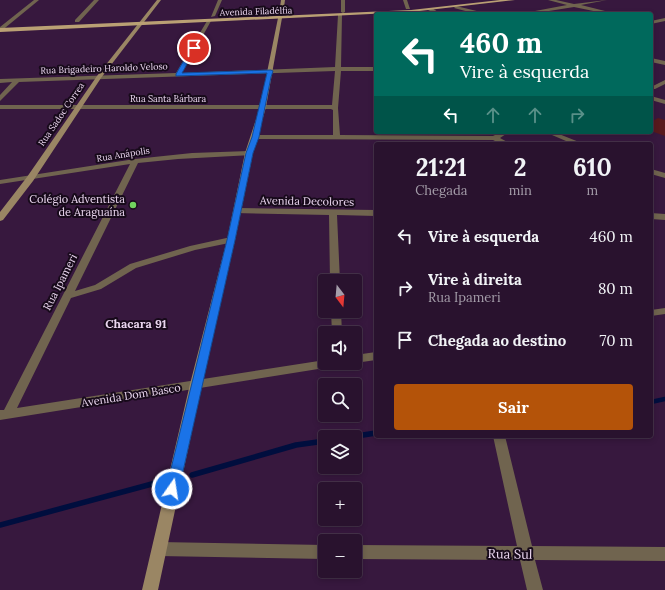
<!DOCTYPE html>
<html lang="pt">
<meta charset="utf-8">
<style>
body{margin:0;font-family:Lora,serif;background:#311b36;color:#f1f3f6;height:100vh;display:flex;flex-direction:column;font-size:15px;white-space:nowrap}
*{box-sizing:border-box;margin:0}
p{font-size:13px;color:#a59eaa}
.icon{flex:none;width:22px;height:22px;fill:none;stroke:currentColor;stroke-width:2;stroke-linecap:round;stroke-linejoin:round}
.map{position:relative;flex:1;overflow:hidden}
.details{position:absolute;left:374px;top:142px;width:279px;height:296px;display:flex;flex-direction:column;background:#29122e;border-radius:4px;box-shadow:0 2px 6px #0003,0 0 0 1px #45324a}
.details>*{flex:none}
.hud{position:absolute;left:374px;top:12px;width:279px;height:122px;border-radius:4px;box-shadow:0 2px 6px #0003,0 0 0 1px #45324a;background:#00695c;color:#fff;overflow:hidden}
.needle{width:26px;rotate:164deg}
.fabs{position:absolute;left:318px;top:274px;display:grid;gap:8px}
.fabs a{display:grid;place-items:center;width:44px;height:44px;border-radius:4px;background:#29122e;box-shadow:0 2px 6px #0003,0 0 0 1px #45324a;font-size:20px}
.pin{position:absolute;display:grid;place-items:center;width:34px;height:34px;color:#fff;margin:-17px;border:2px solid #fff;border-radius:50%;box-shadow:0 1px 4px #0007}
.me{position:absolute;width:44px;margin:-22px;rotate:13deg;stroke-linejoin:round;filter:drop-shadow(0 0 3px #0008)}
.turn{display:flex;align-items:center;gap:14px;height:84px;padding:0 20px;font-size:18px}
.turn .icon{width:52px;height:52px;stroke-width:2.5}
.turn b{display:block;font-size:28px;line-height:34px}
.lanes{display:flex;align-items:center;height:38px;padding:0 20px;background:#0003;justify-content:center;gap:20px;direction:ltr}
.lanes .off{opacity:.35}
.eta{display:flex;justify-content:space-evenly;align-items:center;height:68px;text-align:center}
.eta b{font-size:24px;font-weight:800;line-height:28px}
.button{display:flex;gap:8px;margin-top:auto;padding:8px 20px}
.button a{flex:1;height:46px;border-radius:4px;background:#b45309;color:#fff;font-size:16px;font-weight:800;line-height:46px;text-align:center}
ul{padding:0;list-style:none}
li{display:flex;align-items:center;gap:12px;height:52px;padding:0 20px}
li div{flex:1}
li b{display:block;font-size:15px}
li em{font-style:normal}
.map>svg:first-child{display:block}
.green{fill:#58191d}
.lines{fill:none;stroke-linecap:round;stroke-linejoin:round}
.stream-far1{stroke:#000e3e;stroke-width:4.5}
.stream{stroke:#000e3e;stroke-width:5.5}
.street{fill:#70644f;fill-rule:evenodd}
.secondary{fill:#9a8664;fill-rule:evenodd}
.primary{fill:#baa074;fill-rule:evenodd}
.route{fill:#1a73e8;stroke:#114b97}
.poi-dot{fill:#71d35e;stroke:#170a1a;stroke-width:1.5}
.labels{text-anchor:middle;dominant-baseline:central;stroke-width:4;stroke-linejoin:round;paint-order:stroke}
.far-street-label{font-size:9px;fill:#ead6ef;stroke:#170a1a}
.poi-label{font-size:11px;fill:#ead6ef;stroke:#170a1a;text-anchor:end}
.street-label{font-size:11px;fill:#ead6ef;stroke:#170a1a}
.neighbourhood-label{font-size:12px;font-weight:bold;fill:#ead6ef;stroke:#170a1a}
.near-street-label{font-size:13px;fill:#ead6ef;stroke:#170a1a}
</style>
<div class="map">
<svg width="665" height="590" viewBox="0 0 665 590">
<rect width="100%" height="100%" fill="#37183e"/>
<path class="green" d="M658,118L665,120V136L651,131V122Z"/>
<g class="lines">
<path class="stream-far1" d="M651,402L665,399"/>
<path class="stream" d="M350,437L376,433
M192,475L296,445L325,441
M0,525L163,481"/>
<path class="street" d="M34,0H39L0,32V27Z
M94,0H99L79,22H75V20Z
M218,0H222L215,16L211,17Z
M341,0H345V12L343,13L341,12Z
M403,0H407L410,9H406Z
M548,0H556L574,4L607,0L581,5L617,14H608L574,7L530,14H519L567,5Z
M456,6L485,13V14H477L454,8Z
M428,8H432L441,14H436L428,10Z
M340,14L342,15L341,67H376V71H341L338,108L340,135L493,136L501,132H509L500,138L511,144H501L493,140L255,139L251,137L255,135H333V110L331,109H0V105H332L335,71L19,82L0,101V95L12,82L0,83V79L176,73L207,21L209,20L211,21L182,73L335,67L338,15Z
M665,18V21L651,24V21Z
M651,58L665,61V65L651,62Z
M665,80V84L655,89H651V87Z
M651,96L665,100V104L651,100Z
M545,132H554L584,144H573Z
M249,151L253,153L252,155L178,159L138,163L75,291L95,285L130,264L190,246L231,237L235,240L234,242L195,250L136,268L101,289L71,298L17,408L325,360V363H339L337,366L0,420V410H4L130,164L0,184V180L135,159L192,153Z
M651,169L665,173V178L651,174Z
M237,208L376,210V216L337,215L340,281H330L329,215L234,213L233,211Z
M651,213L665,214V220L651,219Z
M665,308V314L651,316V310Z
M331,311H341L342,333H332Z
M376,352V360L355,363V355Z
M493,436H505L532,546L665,547V561L535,560L543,590H527L520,560L355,559V545L517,546Z
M159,542L325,545V559L159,556L154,554L152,549L154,544Z"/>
<path class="secondary" d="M157,0H161L101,78L33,181L3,220L0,221V212L27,177L97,76Z
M281,0H285L283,14L281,15L279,14Z
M280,17L282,18L266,107L253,153L235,240L202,384L158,590H142L190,384L227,240L245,153L260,107L278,18Z"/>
<path class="primary" d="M500,0H515L411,12L0,32V28L411,10Z"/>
</g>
<path class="route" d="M194,46L196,48L182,73L271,70L273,71L271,77L259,137L253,153L235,240L179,489L177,493L172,495L168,493L166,489L227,240L246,153L252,137L267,73L176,76V74L191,48Z"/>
<circle class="poi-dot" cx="133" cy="205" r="4"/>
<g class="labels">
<g class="far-street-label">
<text transform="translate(256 11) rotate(-2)">Avenida Filadélfia</text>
<text transform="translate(104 68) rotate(-2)">Rua Brigadeiro Haroldo Veloso</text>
<text x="168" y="98">Rua Santa Bárbara</text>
<text transform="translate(61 114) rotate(-56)">Rua Sadoc Correa</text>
<text transform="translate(123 154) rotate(-9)">Rua Anápolis</text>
</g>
<g class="poi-label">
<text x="125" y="199">Colégio Adventista<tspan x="125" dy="13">de Araguaína</tspan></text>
</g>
<g class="street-label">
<text transform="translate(307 201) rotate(1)">Avenida Decolores</text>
<text transform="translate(60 282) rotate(-63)">Rua Ipameri</text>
<text transform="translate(131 395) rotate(-9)">Avenida Dom Basco</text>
</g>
<g class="neighbourhood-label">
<text x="136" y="323">Chacara 91</text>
</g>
<g class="near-street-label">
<text transform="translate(510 554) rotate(1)">Rua Sul</text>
</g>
</g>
</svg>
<div class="fabs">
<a><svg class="needle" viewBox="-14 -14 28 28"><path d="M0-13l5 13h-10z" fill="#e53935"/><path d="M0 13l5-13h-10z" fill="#a59eaa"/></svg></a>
<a><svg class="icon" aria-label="sound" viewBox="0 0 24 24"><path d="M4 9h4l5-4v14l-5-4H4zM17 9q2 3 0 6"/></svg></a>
<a><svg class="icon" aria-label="search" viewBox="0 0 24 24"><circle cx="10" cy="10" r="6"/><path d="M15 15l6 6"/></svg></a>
<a><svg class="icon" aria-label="layers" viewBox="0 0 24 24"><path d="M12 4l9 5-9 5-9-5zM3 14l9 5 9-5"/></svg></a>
<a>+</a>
<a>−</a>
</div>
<div class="pin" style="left:194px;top:48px;background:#d93025"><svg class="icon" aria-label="arrive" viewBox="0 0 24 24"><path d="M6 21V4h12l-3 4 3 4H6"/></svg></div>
<svg class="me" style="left:172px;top:489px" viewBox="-20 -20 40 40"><circle r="17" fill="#1a73e8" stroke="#fff" stroke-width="3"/><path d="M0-11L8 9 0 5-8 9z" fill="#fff"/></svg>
<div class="hud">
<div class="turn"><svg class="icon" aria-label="left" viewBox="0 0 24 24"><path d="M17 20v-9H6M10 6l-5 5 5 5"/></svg><div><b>460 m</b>Vire à esquerda</div></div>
<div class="lanes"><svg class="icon" aria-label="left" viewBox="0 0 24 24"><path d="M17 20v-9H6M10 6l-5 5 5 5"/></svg><svg class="icon off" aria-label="ahead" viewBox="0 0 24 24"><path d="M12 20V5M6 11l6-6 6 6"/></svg><svg class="icon off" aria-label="ahead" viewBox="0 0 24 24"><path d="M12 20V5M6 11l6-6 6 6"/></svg><svg class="icon off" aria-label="right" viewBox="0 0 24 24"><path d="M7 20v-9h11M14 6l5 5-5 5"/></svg></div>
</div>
<section class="details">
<div class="eta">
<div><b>21:21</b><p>Chegada</p></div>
<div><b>2</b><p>min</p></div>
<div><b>610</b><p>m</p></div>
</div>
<ul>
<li><svg class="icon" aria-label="left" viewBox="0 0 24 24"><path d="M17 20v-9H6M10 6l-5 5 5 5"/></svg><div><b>Vire à esquerda</b></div><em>460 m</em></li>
<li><svg class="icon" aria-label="right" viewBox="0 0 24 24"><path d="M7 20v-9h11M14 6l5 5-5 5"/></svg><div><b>Vire à direita</b><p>Rua Ipameri</p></div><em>80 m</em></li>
<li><svg class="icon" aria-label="arrive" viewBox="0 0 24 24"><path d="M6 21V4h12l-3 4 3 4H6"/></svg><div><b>Chegada ao destino</b></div><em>70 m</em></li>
</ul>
<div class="button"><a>Sair</a></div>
</section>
</div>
